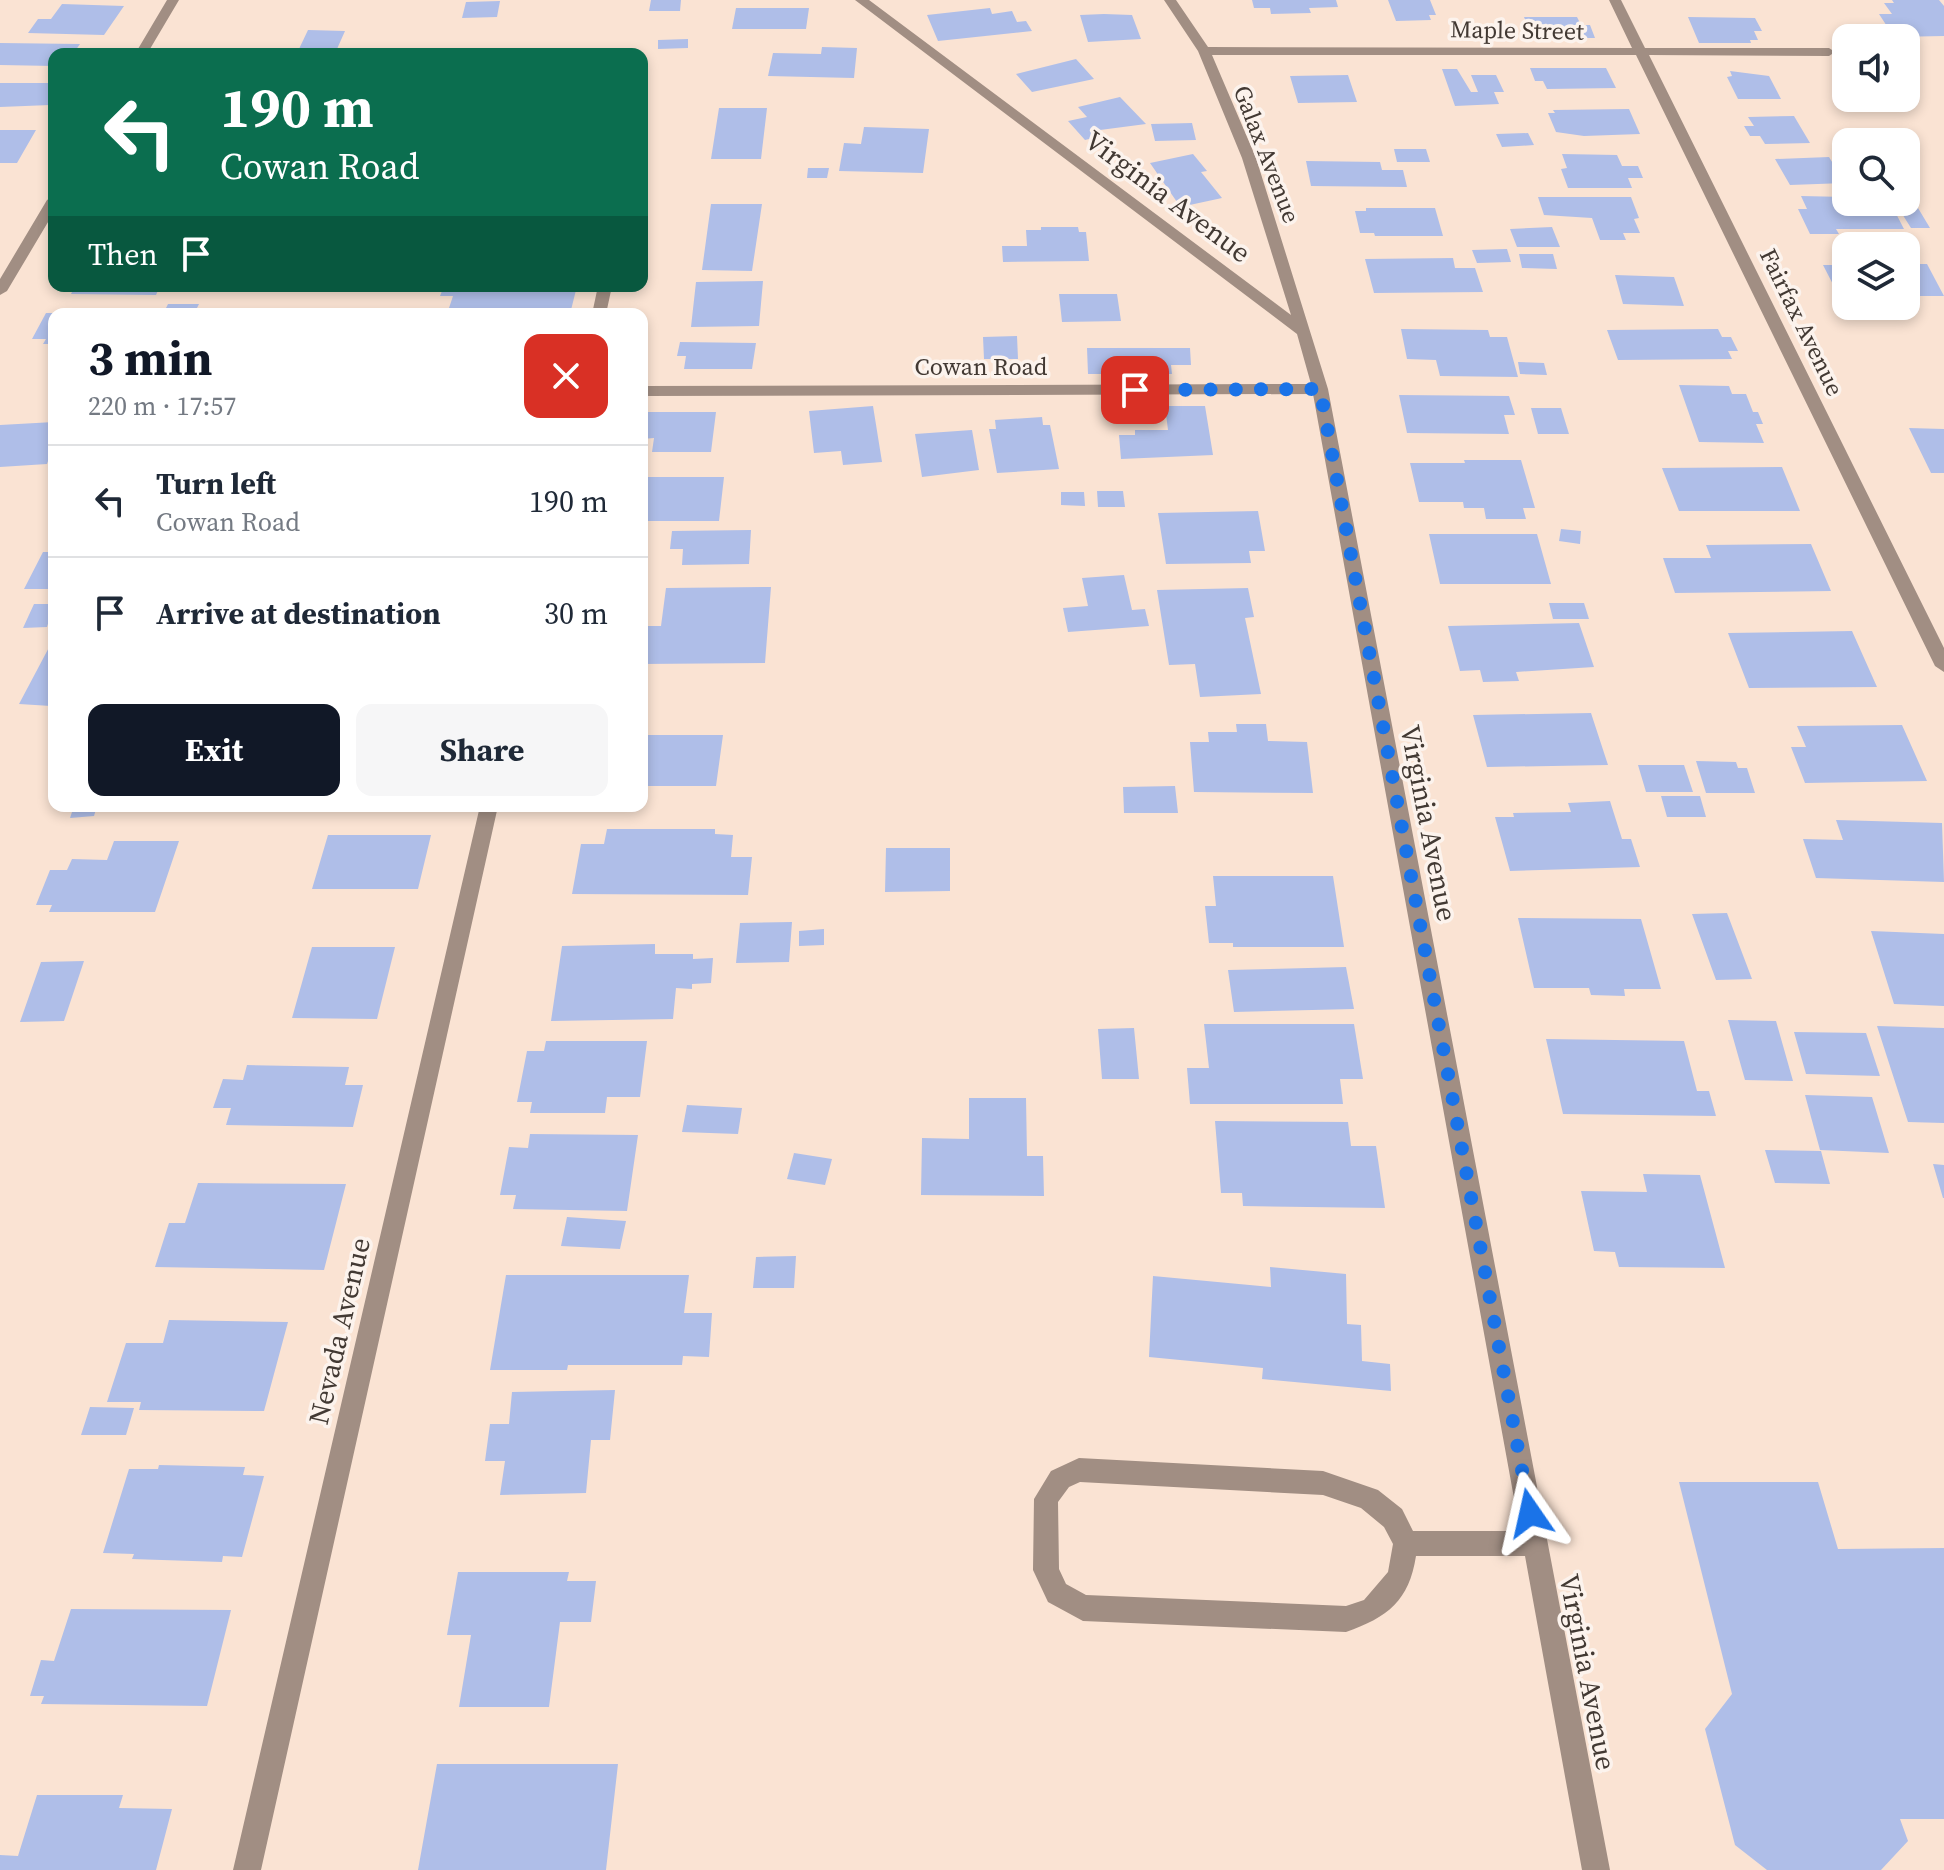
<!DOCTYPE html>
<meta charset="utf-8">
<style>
body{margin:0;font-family:"Source Serif 4",serif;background:#f6f6f7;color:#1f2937;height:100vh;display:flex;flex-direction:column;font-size:30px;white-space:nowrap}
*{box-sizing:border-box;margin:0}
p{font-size:26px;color:#747a83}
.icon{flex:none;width:44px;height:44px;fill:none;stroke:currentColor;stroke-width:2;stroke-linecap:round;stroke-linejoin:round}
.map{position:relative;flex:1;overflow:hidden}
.side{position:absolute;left:48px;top:308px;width:600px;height:504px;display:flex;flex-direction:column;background:#fff;border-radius:16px;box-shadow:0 4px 12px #0003}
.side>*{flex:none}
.banner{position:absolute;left:48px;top:48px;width:600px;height:244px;border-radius:16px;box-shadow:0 4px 12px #0003;background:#0b6e4f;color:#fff;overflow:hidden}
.tools{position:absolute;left:1832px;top:24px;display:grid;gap:16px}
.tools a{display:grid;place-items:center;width:88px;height:88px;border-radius:16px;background:#fff;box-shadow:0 4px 12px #0003;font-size:40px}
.pin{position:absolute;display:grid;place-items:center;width:68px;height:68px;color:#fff;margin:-34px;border-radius:16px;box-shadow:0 4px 12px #0006}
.me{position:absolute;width:88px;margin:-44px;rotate:349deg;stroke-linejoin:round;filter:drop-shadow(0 0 6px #0008)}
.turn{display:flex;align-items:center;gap:28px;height:168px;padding:0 40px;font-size:36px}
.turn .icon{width:104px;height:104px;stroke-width:2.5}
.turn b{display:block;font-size:56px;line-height:68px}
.then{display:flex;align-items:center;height:76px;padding:0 40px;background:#0003;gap:16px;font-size:30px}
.round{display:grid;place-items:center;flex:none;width:84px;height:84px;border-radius:16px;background:#f6f6f7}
.summary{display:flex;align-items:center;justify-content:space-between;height:136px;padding:0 40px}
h1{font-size:48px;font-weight:700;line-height:60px;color:#111827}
.cta{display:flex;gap:16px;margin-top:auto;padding:16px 40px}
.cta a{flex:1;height:92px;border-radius:16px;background:#111827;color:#fff;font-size:32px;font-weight:700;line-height:92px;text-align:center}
.cta a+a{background:#f6f6f7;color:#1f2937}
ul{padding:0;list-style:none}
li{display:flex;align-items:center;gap:24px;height:112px;padding:0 40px;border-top:2px solid #e0e1e3}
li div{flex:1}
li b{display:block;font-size:30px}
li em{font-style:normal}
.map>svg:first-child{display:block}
.building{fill:#afbee8}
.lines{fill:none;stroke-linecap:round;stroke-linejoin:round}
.minor{fill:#a18e83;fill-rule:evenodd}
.route{stroke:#1a73e8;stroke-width:14;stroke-dasharray:0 25.2}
.labels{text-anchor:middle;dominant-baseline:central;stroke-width:7;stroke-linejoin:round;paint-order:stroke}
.far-street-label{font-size:24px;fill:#423933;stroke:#fcf3ed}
.street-label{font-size:28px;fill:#423933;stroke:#fcf3ed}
</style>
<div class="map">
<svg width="1944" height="1870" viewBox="0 0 1944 1870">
<rect width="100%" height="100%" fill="#fae3d3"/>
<path class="building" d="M651,0H681L680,11H649Z
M1252,0H1336L1338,7L1309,8L1311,13L1271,14L1270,8H1254Z
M1388,0H1430L1436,15H1429L1431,20L1396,21Z
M1892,0H1939L1944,6V36L1894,37L1879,14H1892L1884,3H1894Z
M500,1L497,17L462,18L466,2Z
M62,4L124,6L104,35L28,33L38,19H51Z
M736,8H809L806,29H732Z
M990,8L992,14L1012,11L1017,22L1026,21L1032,31L938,41L927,15Z
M1104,14L1132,15L1141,39L1088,42L1080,15Z
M1524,17H1577L1581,25H1590L1595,38H1533Z
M1688,17L1755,18L1762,31H1754L1758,40H1750L1751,43H1699Z
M308,30L345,31L337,49H299Z
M688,39V48L658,49V40Z
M0,43L80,44L73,54H54V66L0,65Z
M822,47L857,48L854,78L768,76L773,53L821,54Z
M1076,59L1094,79L1032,92L1016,74Z
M1530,68H1606L1616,88L1547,89L1543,81H1535Z
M1442,69H1457L1471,92H1478L1471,75H1496L1504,92H1494L1499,104L1455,106Z
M1730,71L1769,76L1781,99H1738L1727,77L1732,76Z
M1348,75L1357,102L1298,103L1290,76Z
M0,83H50L49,86H54V97L50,105L0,107Z
M1120,97L1146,124L1100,130L1105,135L1085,140L1068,121L1087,117L1078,107Z
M719,108H767L761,159H711Z
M1629,109L1640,134L1584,136L1556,132L1548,113H1555L1553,110Z
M1794,116L1810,143L1765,144L1760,136H1750L1744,126H1754L1748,117Z
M1192,123L1196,140L1155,141L1151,124Z
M864,127L929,129L923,173L839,171L844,143L861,144Z
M0,130H36L17,163H0Z
M1528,133L1534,145L1502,147L1496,134Z
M1394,149H1426L1430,162H1397Z
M1193,154L1207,171L1201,172L1222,198L1185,206L1182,201L1177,202L1150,163Z
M1562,154L1617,155L1622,166H1638L1643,178H1628L1632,188H1568L1561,169L1567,168Z
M1829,157L1845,183L1790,185L1775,159Z
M1306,161L1380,162L1382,170H1403L1407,187L1311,186Z
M808,168H829L827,178H807Z
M1801,196L1846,197V202H1890L1904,229H1836L1839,234H1810L1798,209H1807Z
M1538,197H1631L1639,218L1634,219L1640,233H1623L1626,240H1600L1592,218L1544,215Z
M711,204H762L752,271L702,270Z
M1366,208H1435L1443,236H1375L1374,233H1360L1355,211H1366Z
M1918,208L1930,228H1911L1899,209Z
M1041,227H1078L1079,232H1086L1089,261L1003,262L1002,246H1027L1026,230H1041Z
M1552,227L1560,247H1517L1510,229Z
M1507,249L1511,262L1477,263L1472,250Z
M1519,254H1553L1557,269L1522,268Z
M1453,258L1455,268H1475L1483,292L1374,293L1365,259Z
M1836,258H1846V296H1839L1823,265H1840Z
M1906,264H1927L1944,296H1906Z
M1615,275L1674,277L1684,306L1623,304Z
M763,281L759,326L691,327L696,282Z
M75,286H160L156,295L71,294Z
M444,286H577L570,314H466L468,309L449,308L453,296H440Z
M1059,294H1117L1121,321L1062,322Z
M168,304H199L194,314H163Z
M58,310H137L135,314H56Z
M46,313H54V344H43L46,339H32Z
M1401,329L1488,330L1490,337H1507L1518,377L1440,376L1436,360L1407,359Z
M1718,329L1722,337H1731L1738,351H1728L1732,359L1618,360L1607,330Z
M1017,336L1018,359H984L983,337Z
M680,342L756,343L752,369H684L686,356H677Z
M1087,348H1190L1191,365H1171L1172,374H1088Z
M1518,362L1544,363L1547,375L1520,374Z
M1679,385L1729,386L1732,394H1746L1753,412H1758L1763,424H1756L1764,443L1699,442Z
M1399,395L1509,396L1515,415H1504L1509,434L1407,433Z
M873,406L882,462L843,465L841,451L814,453L809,411Z
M1165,406H1205L1213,455L1121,459L1119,435H1135V430H1168Z
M1531,408H1561L1569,434H1538Z
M642,412H716L711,452H652L654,438L642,439Z
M1042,417L1043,425H1050L1059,469L997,473L989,429H996L995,420Z
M54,422V443L47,464L0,467V425Z
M1909,428L1944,429V473H1931Z
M972,430L979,470L922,477L915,434Z
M1464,460H1521L1535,508H1523L1526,519H1486L1484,508H1464L1463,502H1419L1410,463H1465Z
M1782,467L1800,511H1679L1662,468Z
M642,477H724L719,521H642Z
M1097,491H1123L1125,507H1098Z
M1061,492H1084L1085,506L1061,505Z
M1258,511L1265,551H1249L1251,563L1166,564L1158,513Z
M1561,529L1581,531L1580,544L1559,541Z
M751,530L749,564L682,565L683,549H670L672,531Z
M1429,534H1537L1551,584H1440Z
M1811,544L1831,591L1675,593L1663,558H1711L1706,545Z
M43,552H54V589H24Z
M1124,575L1132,610L1145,609L1149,626L1068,632L1063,608L1088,606L1082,578Z
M771,587L765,663L642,664V626H661L666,588Z
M1248,588L1254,617L1245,618L1261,694L1200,697L1195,664L1169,665L1157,590Z
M1549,603H1584L1589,619H1553Z
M34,604H54L47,627L23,628Z
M1579,623L1594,667L1516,672L1519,681L1483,682L1480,670L1460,671L1448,626Z
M1852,631L1877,687L1749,688L1728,633Z
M54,638V699L51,706L19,704Z
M1591,713L1608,765L1487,767L1473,715Z
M1236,724H1266L1268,741L1307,742L1313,793L1194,792L1190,742H1209L1208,732H1237Z
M1902,725L1927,781L1805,783L1791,747H1806L1797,726Z
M642,735H723L716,786H642Z
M1696,761L1736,762L1738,768H1747L1755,793H1706Z
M1638,765H1684L1693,792H1646Z
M1175,786L1178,813H1124L1123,787Z
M1661,796H1700L1706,817H1667Z
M1610,801L1622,839H1631L1640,867L1510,871L1495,817H1514L1513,813L1571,812L1568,803Z
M74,806H97L94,816L70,818Z
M1836,820L1942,823L1944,882L1816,878L1803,839L1843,840Z
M607,829H715V834L733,835L731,857H752L748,895L572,894L581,844H604Z
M328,835H431L418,889H312Z
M114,841H179L155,912H49L52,905H36L50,870H67L72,859L107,860Z
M886,848H950V891L885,892Z
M1213,876H1333L1344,947H1233V943H1209L1205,906H1216Z
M1727,913L1752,979L1716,980L1692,914Z
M1518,918L1641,919L1661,989H1624L1625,996L1591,995L1589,988H1534Z
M792,922L789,962L736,963L740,923Z
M824,929V945L799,946V931Z
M1871,931L1944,934V1006L1894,1004Z
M655,944V954H693V959L713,958L711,983L692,984V989L676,988L673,1019L551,1021L562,946Z
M312,947H395L377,1019L292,1018Z
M84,961L64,1021L20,1022L41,962Z
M1346,967L1354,1009L1234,1012L1228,970Z
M1728,1020L1776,1021L1793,1081L1745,1080Z
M1204,1024H1354L1363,1079H1340L1343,1104H1190L1187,1068H1209Z
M1877,1026L1944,1028V1123L1908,1122Z
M1134,1028L1139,1079H1102L1098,1029Z
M1794,1032L1866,1033L1880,1076L1806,1074Z
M1546,1039L1684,1041L1697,1091H1709L1716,1116L1563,1114Z
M546,1041H647L640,1097H607L605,1113H530L532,1102H517L527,1051H544Z
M247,1065L349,1067L345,1085H363L353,1127L226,1125L231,1108H213L223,1079L243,1080Z
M1805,1095L1872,1097L1889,1153L1820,1150Z
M969,1098H1026L1027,1156H1043L1044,1196L921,1195L922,1138L969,1139Z
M687,1105L742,1108L738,1134L682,1132Z
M1215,1121L1348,1122L1351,1146H1376L1385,1208L1243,1206L1242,1193H1221Z
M530,1134L638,1135L627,1211L513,1209L516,1195H500L509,1147L528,1148Z
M1765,1150L1821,1151L1830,1184L1775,1183Z
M794,1153L832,1159L825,1185L787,1179Z
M1933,1164L1944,1165V1198H1943Z
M1643,1174L1700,1175L1725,1268L1619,1267L1615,1252L1594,1251L1581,1191L1647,1192Z
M198,1183L346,1184L324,1270L155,1267L169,1223H185Z
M567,1217L626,1221L620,1249L561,1246Z
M796,1256L794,1288H753L756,1257Z
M1270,1267L1346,1274L1347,1324L1361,1325L1362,1361L1390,1364L1391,1391L1262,1379L1263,1368L1149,1357L1153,1276L1271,1287Z
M506,1275H689L684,1313H712L709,1357L683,1356L682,1365H568L567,1370H490Z
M169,1320L288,1322L264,1411L139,1410L141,1402H107L126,1343H163Z
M615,1390L610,1440H591L586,1493L500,1495L505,1461H485L490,1424H509L512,1392Z
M90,1407L134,1408L126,1435H81Z
M159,1465L245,1467L243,1475L264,1476L242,1557L223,1556L222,1562L132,1559L134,1554L103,1553L129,1469H158Z
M1679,1482H1818L1838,1549L1944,1548V1819H1900L1908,1841L1881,1870H1767L1735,1845L1705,1729L1732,1694Z
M458,1572H569L567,1581H596L591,1622H560L549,1707H459L471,1635H447Z
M71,1609L231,1610L207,1706L41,1704L44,1696H30L41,1660L54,1661Z
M437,1764H618L606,1870H418Z
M37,1795H123L119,1808L172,1809L156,1870H0V1855L18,1856Z"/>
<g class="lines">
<path class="minor" d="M167,0H179L147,54H135Z
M855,0H869L1291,315L1242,158L1198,51L1164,0H1176L1208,47L1632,48L1609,0H1621L1645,48H1829L1835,52L1829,56L1649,55L1944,648V672L1935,666L1636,55H1212L1256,158L1328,389L1610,1870H1582L1525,1556H1416C1409,1601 1388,1617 1346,1632L1083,1621L1048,1602L1033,1570L1034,1499L1051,1471L1079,1458L1323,1471L1378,1490L1402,1509L1413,1531H1520L1313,394L642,396V386L1311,384L1297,334ZM1080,1482L1323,1495L1361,1508L1384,1527L1393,1544L1388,1572L1364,1600L1346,1606L1086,1595L1066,1584L1059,1569L1058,1502L1069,1487Z
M54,196V212L7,291L0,295V279L47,200Z
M598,286H612L606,314H592Z
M480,806H498L261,1870H233Z"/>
</g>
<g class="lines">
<path class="route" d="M1135,390L1320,389L1530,1513"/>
</g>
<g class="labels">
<g class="far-street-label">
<text transform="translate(1517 30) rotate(1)">Maple Street</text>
<text transform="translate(1267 154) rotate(69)">Galax Avenue</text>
<text transform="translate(1802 322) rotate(64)">Fairfax Avenue</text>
<text x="981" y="366">Cowan Road</text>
</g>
<g class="street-label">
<text transform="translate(1168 196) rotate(37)">Virginia Avenue</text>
<text transform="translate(1429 823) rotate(79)">Virginia Avenue</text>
<text transform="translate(339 1331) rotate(-77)">Nevada Avenue</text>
<text transform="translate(1588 1672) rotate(79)">Virginia Avenue</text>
</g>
</g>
</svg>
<div class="tools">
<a><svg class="icon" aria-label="sound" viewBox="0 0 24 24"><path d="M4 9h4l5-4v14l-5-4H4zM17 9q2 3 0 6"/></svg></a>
<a><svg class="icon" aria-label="search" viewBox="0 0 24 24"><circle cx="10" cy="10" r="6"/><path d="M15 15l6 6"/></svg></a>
<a><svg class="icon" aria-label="layers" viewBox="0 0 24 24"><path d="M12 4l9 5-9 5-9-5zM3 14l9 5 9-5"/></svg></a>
</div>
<div class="pin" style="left:1135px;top:390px;background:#d93025"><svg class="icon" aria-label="arrive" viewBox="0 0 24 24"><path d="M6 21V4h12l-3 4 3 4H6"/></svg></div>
<svg class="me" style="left:1530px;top:1513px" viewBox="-20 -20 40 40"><path d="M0-17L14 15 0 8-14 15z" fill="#1a73e8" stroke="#fff" stroke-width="4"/></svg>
<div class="banner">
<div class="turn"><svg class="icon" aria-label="left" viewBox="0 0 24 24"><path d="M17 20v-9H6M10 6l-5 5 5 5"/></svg><div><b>190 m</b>Cowan Road</div></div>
<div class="then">Then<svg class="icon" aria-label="arrive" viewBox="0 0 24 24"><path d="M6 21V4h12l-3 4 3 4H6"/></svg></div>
</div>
<section class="side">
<div class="summary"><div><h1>3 min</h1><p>220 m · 17:57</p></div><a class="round" style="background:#d93025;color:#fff"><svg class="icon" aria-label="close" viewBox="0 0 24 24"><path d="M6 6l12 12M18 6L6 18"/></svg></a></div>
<ul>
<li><svg class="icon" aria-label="left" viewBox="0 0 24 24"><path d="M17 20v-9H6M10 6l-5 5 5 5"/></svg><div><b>Turn left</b><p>Cowan Road</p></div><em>190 m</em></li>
<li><svg class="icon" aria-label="arrive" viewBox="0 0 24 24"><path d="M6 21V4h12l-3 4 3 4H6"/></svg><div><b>Arrive at destination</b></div><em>30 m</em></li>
</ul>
<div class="cta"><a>Exit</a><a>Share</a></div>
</section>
</div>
